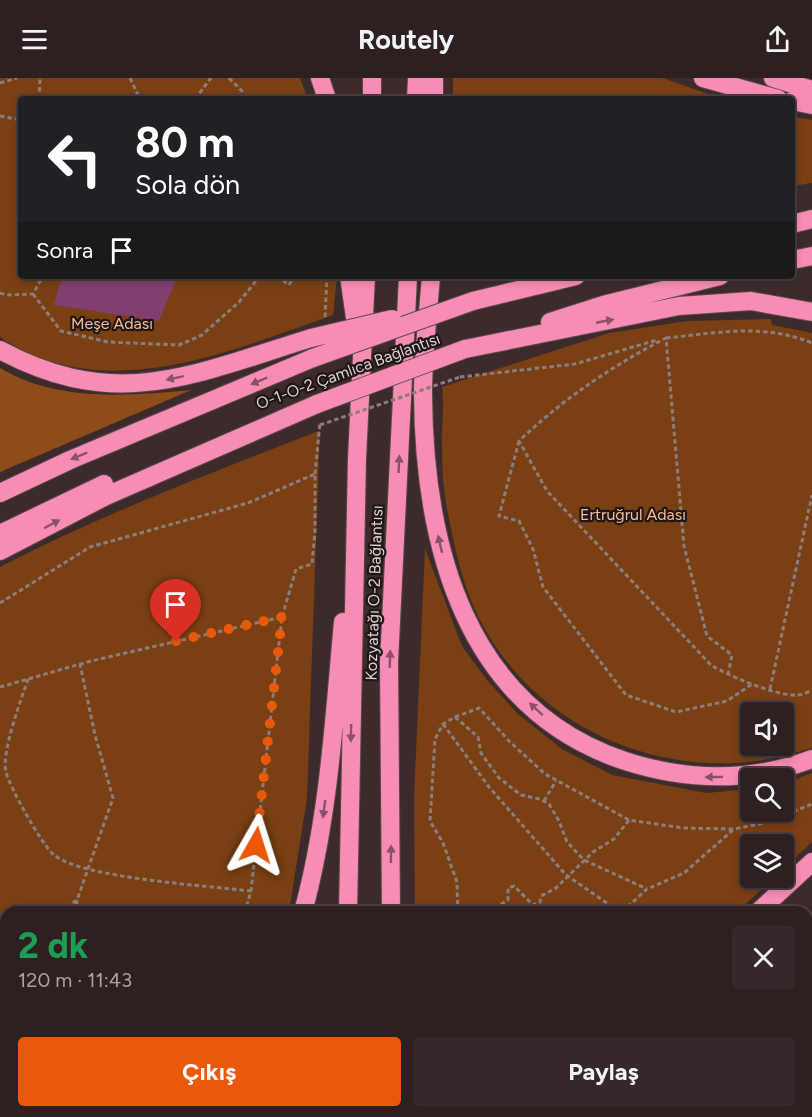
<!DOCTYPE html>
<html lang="tr">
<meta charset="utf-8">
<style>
body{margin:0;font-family:Figtree,sans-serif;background:#36282a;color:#f1f3f6;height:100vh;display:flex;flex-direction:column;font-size:22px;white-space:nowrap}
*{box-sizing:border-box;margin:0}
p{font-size:20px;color:#a7a3a5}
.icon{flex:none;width:33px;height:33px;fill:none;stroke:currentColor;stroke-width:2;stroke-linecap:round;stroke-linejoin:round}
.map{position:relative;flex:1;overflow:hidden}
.panel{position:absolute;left:0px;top:828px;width:813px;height:212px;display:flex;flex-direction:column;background:#2e2021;border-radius:18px 18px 0 0;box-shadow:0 3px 9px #0003,0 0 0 2px #493e3f}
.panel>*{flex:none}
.guide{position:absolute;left:18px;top:18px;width:777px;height:183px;border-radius:6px;box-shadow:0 3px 9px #0003,0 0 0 2px #493e3f;background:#202124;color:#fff;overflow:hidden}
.controls{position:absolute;left:740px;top:624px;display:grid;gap:12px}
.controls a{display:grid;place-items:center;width:54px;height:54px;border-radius:6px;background:#2e2021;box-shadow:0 3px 9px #0003,0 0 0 2px #493e3f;font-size:30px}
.pin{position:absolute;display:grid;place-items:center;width:51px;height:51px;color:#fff;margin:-62px -26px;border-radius:50% 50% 50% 0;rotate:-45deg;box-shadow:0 0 6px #0007}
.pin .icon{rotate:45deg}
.me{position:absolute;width:66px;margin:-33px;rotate:6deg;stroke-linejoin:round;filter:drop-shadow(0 0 4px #0008)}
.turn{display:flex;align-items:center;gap:21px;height:126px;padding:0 18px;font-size:27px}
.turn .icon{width:78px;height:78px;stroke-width:2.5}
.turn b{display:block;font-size:42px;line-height:51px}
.then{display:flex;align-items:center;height:57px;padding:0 18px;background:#0003;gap:12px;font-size:22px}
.round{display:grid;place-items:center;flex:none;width:63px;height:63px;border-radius:6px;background:#36282a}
.overview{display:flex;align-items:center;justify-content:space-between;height:102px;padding:0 18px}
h1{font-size:36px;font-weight:700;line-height:45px;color:#1e9e55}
.button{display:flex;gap:12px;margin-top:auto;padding:12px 18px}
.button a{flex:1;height:69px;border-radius:6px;background:#ea580c;color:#fff;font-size:24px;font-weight:700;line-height:69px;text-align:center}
.button a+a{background:#36282a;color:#f1f3f6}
header{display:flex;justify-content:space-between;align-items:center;height:78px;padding:0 18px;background:#2e2021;font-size:27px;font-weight:700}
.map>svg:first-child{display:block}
.built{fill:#4d3537}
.green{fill:#7a3f13;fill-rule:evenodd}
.forest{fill:#904c18}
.water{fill:#813f70}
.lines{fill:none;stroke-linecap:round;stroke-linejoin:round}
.motorway-casing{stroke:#5a494a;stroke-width:20}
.path{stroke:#8c7d7d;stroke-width:3;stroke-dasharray:4.5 3;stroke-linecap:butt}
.motorway{stroke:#f78cb5;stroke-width:18}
.motorway-bridge-casing{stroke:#5a494a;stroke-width:20;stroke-linecap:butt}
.path-bridge{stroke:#8c7d7d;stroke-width:3;stroke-dasharray:4.5 3;stroke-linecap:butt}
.motorway-bridge{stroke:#f78cb5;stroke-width:18}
.oneway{fill:#8b5166}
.route{stroke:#ea580c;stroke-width:10;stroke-dasharray:0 18}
.labels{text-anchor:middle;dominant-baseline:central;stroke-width:4.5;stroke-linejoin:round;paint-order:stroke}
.park-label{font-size:16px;fill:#f6bb96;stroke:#1f1617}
.street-label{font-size:16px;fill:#dfd3d3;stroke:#1f1617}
</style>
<header><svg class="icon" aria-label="menu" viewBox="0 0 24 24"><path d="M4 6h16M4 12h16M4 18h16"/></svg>Routely<svg class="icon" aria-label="share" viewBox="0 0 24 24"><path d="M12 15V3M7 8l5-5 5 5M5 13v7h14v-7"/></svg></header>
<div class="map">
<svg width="812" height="1039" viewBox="0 0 812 1039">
<rect width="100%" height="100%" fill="#3d2b2c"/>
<path class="built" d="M812,965V1039H722L725,1034H807V971Z"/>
<path class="green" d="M0,0H300L308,21H21V198H337L333,237C228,274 104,329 0,259Z
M453,0H663L722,21H453Z
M792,39L812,42V105L792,108Z
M771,241L772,247L812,255V670C788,677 761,684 736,685C630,690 527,636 479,540C464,510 455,473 449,440C444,419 442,394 442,373C441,352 445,330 442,309L609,255L687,243ZM783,634V668H750V634Z
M320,347L307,720L289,834H6V1034H156L147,1039H0V489C102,436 211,395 319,353Z
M425,471L462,568L487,602L517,635L562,671L612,697L706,715L750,711V734H783V706L812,695V764L783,791V766H750V800H774L737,834H415L414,720Z"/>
<path class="forest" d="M0,290C57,324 127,318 191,312L0,394Z"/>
<path class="water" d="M62,198H170L177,200L159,243L54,227Z"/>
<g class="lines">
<defs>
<path id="motorway" d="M320,0L327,21
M703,0L778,21
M773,0L812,12
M372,21V0
M416,21L417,0
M434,21V0
M792,23L812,27
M792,146L812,141
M792,182L812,178
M349,198L356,247
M431,198C428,237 423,277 423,316C424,467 465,630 625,683C687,703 751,704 812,681
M473,223L576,198
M550,244L603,227L720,198
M465,271L679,228L751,223L812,234
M0,272C117,335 194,296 311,260
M0,415L70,382L313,280
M0,456L104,406
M0,473L106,418L317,326
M303,834C329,739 334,641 343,544
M348,834L357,380L366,198
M391,834L389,584L408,198
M758,834L812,784
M352,1034L353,1039
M394,1034V1039
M179,1039L187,1034
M560,1039L564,1034"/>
</defs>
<use href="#motorway" class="motorway-casing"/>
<path class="path" d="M130,0L140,21
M229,0L243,14L246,21
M0,5L17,0
M39,21L40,0
M195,21L211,0
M0,38L21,42
M277,198L289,207L294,198
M0,215L6,217L33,216L43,198
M33,216L61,253L108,264L179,267L202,257L239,224L260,198
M325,239L327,198
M666,260C716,255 764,245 812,265
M460,299L575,286L657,262
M519,363L499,438L519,443L533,471L543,509L626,617L676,634L727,623L752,606
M315,396L320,344
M0,525L90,469L248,425L315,396V454L312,486L296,491L282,539
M728,597L732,577L707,558L684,468L666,260C612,288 563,321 519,363L547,413L711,587C728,598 779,619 798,617C802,617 808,614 812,612
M28,601C21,622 1,675 6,694C10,710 42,767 54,777C81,800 210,808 251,813
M0,609L91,583L282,539L251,813L245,834
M770,611L812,417
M455,639L478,659L481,675L499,700L521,717L540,721L549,726L559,743L567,764L584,782L647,811
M443,646L489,709L566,797L620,834
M544,723L556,703
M61,834L77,822L113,720L95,657L80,586
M76,834L77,822
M458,834L457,804L443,765L430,743L435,661L443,646L455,639L479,630L510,664L545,696L629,742L683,750L734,751L764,745L812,726
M488,834L508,822V810L514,808L533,827L540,824L541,818L556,810L593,774L614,761L629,742
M622,834L647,811L684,795L734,751
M0,861L6,858
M0,1010L6,1012"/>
<use href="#motorway" class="motorway"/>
<defs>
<path id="motorway-bridge" d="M311,260L392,241
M313,280L473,223
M317,326L465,271"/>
</defs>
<use href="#motorway-bridge" class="motorway-bridge-casing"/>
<path class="path-bridge" d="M320,347L460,299"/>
<use href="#motorway-bridge" class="motorway-bridge"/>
</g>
<defs><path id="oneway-solid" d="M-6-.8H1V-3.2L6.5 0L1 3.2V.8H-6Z" transform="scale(1.5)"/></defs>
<g class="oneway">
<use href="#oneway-solid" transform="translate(605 243) rotate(-11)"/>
<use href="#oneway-solid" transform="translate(175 300) rotate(168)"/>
<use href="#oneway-solid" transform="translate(259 303) rotate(157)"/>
<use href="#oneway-solid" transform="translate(79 378) rotate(157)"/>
<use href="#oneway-solid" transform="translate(399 386) rotate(-87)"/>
<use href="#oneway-solid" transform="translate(52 446) rotate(-28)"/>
<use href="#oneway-solid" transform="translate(440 466) rotate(-103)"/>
<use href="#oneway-solid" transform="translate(390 581) rotate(-88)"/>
<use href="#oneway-solid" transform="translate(536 631) rotate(-137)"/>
<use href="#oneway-solid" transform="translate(351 655) rotate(91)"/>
<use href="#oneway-solid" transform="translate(714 699) rotate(179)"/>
<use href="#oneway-solid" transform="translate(324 731) rotate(98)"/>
<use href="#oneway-solid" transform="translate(391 776) rotate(-90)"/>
</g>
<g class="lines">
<path class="route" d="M176,563L282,539L256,767"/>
</g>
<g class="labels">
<g class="park-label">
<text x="112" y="245">Meşe Adası</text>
<text x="633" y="436">Ertruğrul Adası</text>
</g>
<g class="street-label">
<text transform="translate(348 293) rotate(-20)">O-1-O-2 Çamlıca Bağlantısı</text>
<text transform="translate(374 515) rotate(-88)">Kozyatağı O-2 Bağlantısı</text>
</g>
</g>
</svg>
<div class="controls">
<a><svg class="icon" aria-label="sound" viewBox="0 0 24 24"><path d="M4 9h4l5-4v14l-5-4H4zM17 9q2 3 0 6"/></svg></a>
<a><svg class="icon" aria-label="search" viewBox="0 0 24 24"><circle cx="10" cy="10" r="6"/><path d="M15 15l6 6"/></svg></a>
<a><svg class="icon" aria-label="layers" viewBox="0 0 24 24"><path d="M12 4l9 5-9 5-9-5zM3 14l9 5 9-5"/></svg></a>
</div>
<div class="pin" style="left:176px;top:563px;background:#d93025"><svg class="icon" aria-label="arrive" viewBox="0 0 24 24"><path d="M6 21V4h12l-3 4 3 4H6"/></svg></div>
<svg class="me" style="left:256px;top:767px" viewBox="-20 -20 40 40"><path d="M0-17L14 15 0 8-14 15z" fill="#ea580c" stroke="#fff" stroke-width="4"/></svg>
<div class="guide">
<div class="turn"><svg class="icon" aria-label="left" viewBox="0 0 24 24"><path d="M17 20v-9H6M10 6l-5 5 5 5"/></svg><div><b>80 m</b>Sola dön</div></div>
<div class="then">Sonra<svg class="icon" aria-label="arrive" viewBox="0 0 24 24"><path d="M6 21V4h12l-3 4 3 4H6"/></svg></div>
</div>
<section class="panel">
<div class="overview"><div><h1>2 dk</h1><p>120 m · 11:43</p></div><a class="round"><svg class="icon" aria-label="close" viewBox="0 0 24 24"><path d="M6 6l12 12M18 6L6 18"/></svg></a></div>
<div class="button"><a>Çıkış</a><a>Paylaş</a></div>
</section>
</div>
